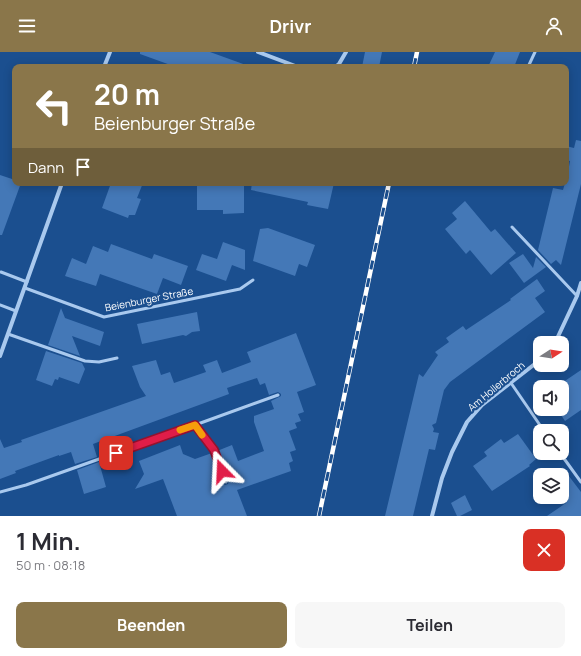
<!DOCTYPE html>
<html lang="de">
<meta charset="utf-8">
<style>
body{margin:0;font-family:Manrope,sans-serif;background:#f7f7f7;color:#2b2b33;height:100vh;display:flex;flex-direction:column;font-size:15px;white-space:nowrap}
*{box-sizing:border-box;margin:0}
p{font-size:13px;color:#7c7c81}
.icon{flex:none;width:22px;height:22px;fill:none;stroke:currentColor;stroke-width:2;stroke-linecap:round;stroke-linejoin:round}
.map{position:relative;height:464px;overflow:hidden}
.details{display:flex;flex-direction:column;background:#fff;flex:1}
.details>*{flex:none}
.top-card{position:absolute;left:12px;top:12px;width:557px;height:122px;border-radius:8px;box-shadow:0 2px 10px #0003;background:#8a764a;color:#fff;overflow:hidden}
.needle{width:26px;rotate:78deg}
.tools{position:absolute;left:533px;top:284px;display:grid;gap:8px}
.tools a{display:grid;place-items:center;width:36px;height:36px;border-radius:8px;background:#fff;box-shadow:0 2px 10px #0003;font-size:20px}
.pin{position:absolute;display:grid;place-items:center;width:34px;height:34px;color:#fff;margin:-17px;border-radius:8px;box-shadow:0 2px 6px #0006}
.me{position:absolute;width:44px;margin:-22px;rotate:339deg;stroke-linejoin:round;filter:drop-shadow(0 0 3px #0008)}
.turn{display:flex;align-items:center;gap:14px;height:84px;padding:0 16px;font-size:18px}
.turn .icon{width:52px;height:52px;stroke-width:2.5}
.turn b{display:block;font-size:28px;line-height:34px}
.then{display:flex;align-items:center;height:38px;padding:0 16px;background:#0003;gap:8px;font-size:15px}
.round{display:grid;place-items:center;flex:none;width:42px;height:42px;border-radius:8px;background:#f7f7f7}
.summary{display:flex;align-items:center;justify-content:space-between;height:68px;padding:0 16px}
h1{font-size:24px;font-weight:700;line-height:30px}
.action{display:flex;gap:8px;margin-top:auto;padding:8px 16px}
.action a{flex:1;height:46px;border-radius:8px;background:#8a764a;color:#fff;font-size:16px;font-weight:700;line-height:46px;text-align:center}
.action a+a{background:#f7f7f7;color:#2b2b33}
header{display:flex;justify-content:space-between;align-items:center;height:52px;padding:0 16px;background:#8a764a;color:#fff;font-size:18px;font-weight:700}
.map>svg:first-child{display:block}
.building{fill:#4478b7}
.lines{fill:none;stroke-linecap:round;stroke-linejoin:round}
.lane{stroke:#a9c9ee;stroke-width:3}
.street{stroke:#a9c9ee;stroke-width:4}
.rail-casing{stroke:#fff;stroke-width:4.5}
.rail{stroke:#1b4f8f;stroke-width:3;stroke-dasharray:9;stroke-linecap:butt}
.route-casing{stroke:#92132f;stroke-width:10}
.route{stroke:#e11d48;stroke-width:7}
.slow{stroke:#f59e0b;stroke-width:7}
.labels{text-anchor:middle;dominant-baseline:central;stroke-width:4;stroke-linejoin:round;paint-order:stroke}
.street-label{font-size:10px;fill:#fff;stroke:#1b4f8f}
</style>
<header><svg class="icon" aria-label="menu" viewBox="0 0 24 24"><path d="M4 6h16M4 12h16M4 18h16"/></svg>Drivr<svg class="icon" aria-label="person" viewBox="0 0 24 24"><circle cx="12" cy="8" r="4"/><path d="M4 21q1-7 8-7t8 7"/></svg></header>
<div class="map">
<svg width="581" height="464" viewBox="0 0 581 464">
<rect width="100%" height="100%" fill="#1b4f8f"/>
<path class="building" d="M140,0H210L246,13V15H176L140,2Z
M365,0H382L379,15H362Z
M495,0H520L514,15H488Z
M576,88L581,89V132L561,213L556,208L551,212L538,198L553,136L563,138L565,131H566L570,109L566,108V94L574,96Z
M0,123L15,128V131H21L2,183H0Z
M111,131H143L137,146L141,147L135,163H129L128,166L102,156Z
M197,131H244V161L223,162V158H197Z
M252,131H334L328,157L307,153L308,150L251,138Z
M465,149L491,180L495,177L516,201L491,223L470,198L466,202L445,177L457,167L452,161Z
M268,176L315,193L307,215L299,212L295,224L253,209L260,177Z
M223,190L245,198V218L232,213L226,229L196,218L202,202L217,207Z
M111,192L152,207L154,202L188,214L181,233L163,226L157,242L100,222L96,234L65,224L72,206L86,212L93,194L108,200Z
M523,202L533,216L536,205L546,215L524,231L509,211Z
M537,227L545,239L535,246L545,260L450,330L444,338L436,371L432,373L434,377L433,380L439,381L435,398L429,397L413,464H385L419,322L423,325L438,303L435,300L449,290L446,286L463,274L466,278L511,248L510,247Z
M61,256L65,266L104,280L100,294L72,284L80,304L48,293Z
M197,260L200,279L192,280L186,284L183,283L142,292L137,272Z
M296,281L316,333L297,340L304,360L298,362L301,369L295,371L297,376L289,379L296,398L290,400L293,409L289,411L291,419L237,438L247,464H177L163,427L135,437L144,422L139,409L180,393L183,402L195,407L212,401L223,431L225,433L228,432L229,429L217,399L232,393L238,409L264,399L254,370V364L274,357L271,349L281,344V342L278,340L269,343L265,331L260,333L257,326L227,336L229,342L93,392L97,405L75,412L71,400L59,404V403L15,419L16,421L0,427V387L4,396L22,390L21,388L146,344L140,335L132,314L156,308L161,323L170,320L174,331L206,320L203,313L217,308L222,321L251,310L247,300Z
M46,299L82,311L85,317L79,332L59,325L58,328L55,327L52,334L36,328Z
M581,318V358L565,369L557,357H562V335H556Z
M518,382L536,407L529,413L530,414L492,439L473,414L487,404L484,400L501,387L504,391Z
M99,410L106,435L84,442L77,418Z
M562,415L581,440V464H547L566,451L562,446Z
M465,443L472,458L460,464H457L451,451Z"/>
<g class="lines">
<path class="lane" d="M528,15L535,0
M512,175L577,244
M1,220L27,230
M25,236L104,265L240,237L253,228
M0,253L16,259
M8,282L85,309L99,310L117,306
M511,331L544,379
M195,373L278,343
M560,401L581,430
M0,440L26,433L195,373L214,398L226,430"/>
<path class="street" d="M258,0L298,15
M104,15L110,0
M335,15L339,12L346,0
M555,291L577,244L581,231
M0,304L62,131
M432,464L442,426L452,400L467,370L482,353L540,308"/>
<defs>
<path id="rail" d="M414,15L417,0
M319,464L389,131"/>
</defs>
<use href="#rail" class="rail-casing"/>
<use href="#rail" class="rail"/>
</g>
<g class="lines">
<defs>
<path id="route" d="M116,401L195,373L214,398L222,419"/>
</defs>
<use href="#route" class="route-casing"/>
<use href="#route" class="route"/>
<path class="slow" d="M180,378L195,373L202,383"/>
</g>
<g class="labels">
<g class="street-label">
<text transform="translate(149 247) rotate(-11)">Beienburger Straße</text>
<text transform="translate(496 334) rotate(-40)">Am Hollerbroch</text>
</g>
</g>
</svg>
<div class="tools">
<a><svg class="needle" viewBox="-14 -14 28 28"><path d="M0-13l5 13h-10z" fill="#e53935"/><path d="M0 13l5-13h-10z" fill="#7c7c81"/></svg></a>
<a><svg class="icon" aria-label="sound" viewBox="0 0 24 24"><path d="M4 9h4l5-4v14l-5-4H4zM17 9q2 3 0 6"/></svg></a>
<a><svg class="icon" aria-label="search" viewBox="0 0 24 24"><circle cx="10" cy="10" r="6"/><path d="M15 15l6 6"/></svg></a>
<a><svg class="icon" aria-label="layers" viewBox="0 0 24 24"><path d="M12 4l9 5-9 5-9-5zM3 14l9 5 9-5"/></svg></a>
</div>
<div class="pin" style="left:116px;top:401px;background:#d93025"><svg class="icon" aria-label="arrive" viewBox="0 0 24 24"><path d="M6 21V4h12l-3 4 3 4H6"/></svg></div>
<svg class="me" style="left:222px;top:419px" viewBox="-20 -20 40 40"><path d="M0-17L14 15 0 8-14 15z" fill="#e11d48" stroke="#fff" stroke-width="4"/></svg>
<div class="top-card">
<div class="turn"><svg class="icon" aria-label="left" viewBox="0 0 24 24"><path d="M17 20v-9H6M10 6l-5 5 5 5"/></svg><div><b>20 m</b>Beienburger Straße</div></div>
<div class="then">Dann<svg class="icon" aria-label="arrive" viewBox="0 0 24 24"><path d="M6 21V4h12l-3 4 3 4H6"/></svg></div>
</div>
</div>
<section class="details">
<div class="summary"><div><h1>1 Min.</h1><p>50 m · 08:18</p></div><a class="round" style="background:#d93025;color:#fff"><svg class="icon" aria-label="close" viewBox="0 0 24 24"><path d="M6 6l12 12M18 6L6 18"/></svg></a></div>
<div class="action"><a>Beenden</a><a>Teilen</a></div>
</section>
